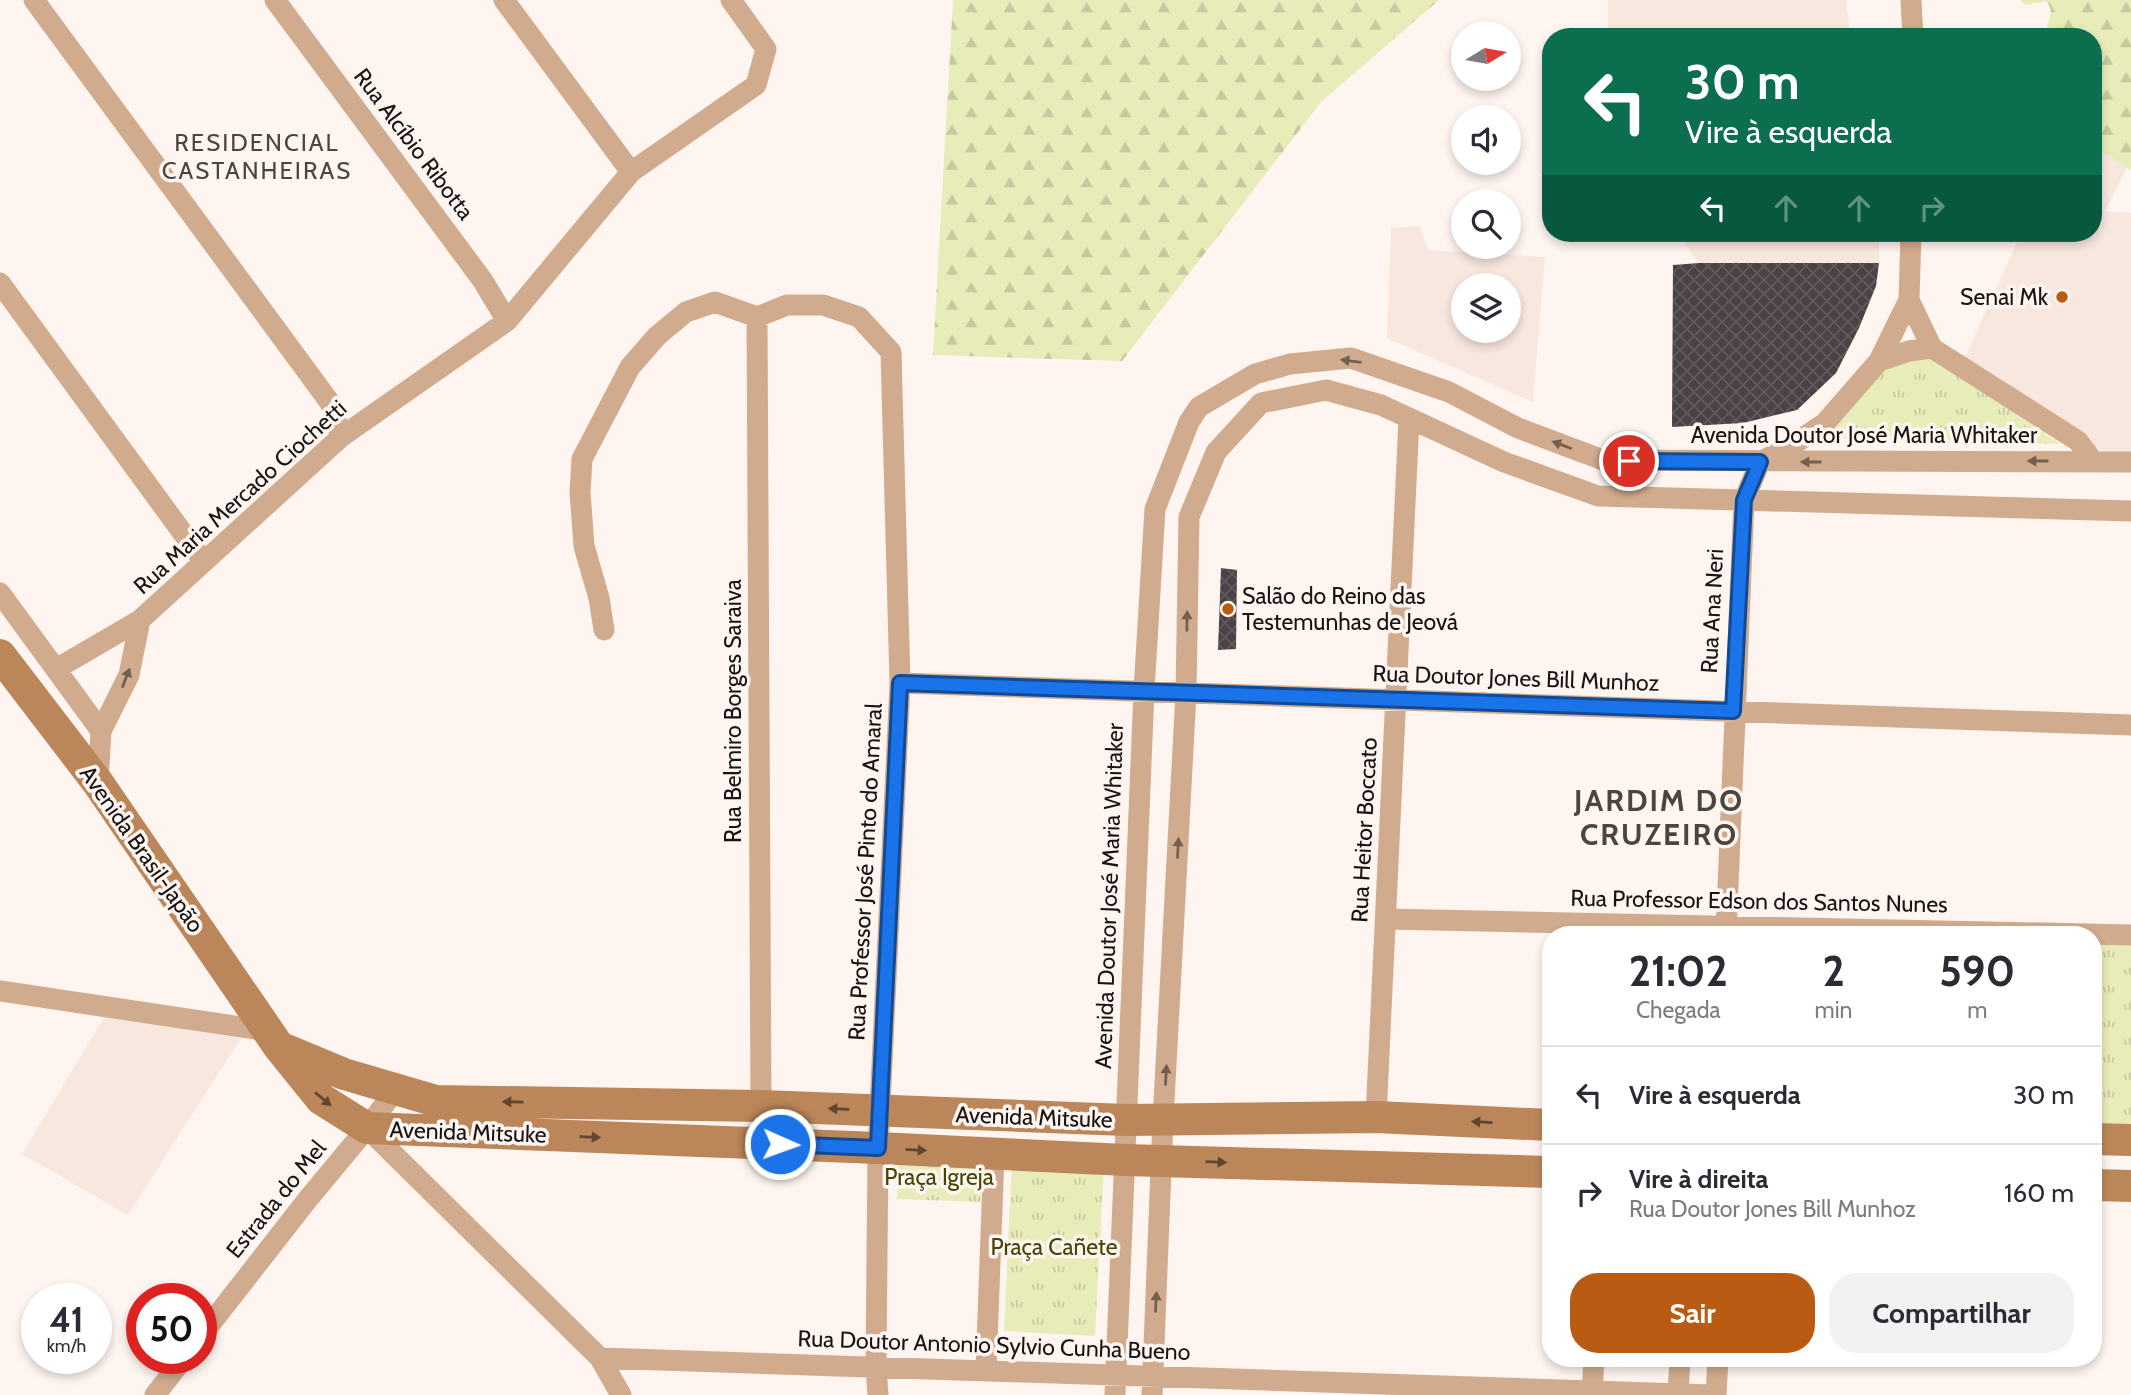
<!DOCTYPE html>
<html lang="pt">
<meta charset="utf-8">
<style>
body{margin:0;font-family:Cabin,sans-serif;background:#f2f2f3;color:#2b2b33;height:100vh;display:flex;flex-direction:column;font-size:26px;white-space:nowrap}
*{box-sizing:border-box;margin:0}
p{font-size:23px;color:#7c7c81}
.icon{flex:none;width:38px;height:38px;fill:none;stroke:currentColor;stroke-width:2;stroke-linecap:round;stroke-linejoin:round}
.map{position:relative;flex:1;overflow:hidden}
.details{position:absolute;left:1542px;top:926px;width:560px;height:441px;display:flex;flex-direction:column;background:#fff;border-radius:28px;box-shadow:0 4px 10px #0003}
.details>*{flex:none}
.top-card{position:absolute;left:1542px;top:28px;width:560px;height:214px;border-radius:28px;box-shadow:0 4px 10px #0003;background:#0b6e4f;color:#fff;overflow:hidden}
.needle{width:46px;rotate:79deg}
.fabs{position:absolute;left:1451px;top:21px;display:grid;gap:14px}
.fabs a{display:grid;place-items:center;width:70px;height:70px;border-radius:50%;background:#fff;box-shadow:0 4px 10px #0003;font-size:35px}
.speed{position:absolute;left:21px;top:1283px;display:flex;gap:14px;font-size:35px;font-weight:700;text-align:center}
.speed>*{display:grid;place-content:center;width:91px;height:91px;border-radius:50%;background:#fff;box-shadow:0 4px 10px #0003;line-height:1}
.speed small{font-size:18px;font-weight:400}
.speed .limit{border:10px solid #d22;background:#fff;color:#111}
.pin{position:absolute;display:grid;place-items:center;width:60px;height:60px;color:#fff;margin:-30px;border:4px solid #fff;border-radius:50%;box-shadow:0 2px 7px #0007}
.me{position:absolute;width:77px;margin:-38px;rotate:92deg;stroke-linejoin:round;filter:drop-shadow(0 0 5px #0008)}
.turn{display:flex;align-items:center;gap:24px;height:147px;padding:0 28px;font-size:32px}
.turn .icon{width:91px;height:91px;stroke-width:2.5}
.turn b{display:block;font-size:49px;line-height:60px}
.lanes{display:flex;align-items:center;height:66px;padding:0 28px;background:#0003;justify-content:center;gap:35px;direction:ltr}
.lanes .off{opacity:.35}
.eta{display:flex;justify-content:space-evenly;align-items:center;height:119px;text-align:center}
.eta b{font-size:42px;font-weight:800;line-height:49px}
.button{display:flex;gap:14px;margin-top:auto;padding:14px 28px}
.button a{flex:1;height:80px;border-radius:28px;background:#ba5b13;color:#fff;font-size:28px;font-weight:800;line-height:80px;text-align:center}
.button a+a{background:#f2f2f3;color:#2b2b33}
ul{padding:0;list-style:none}
li{display:flex;align-items:center;gap:21px;height:98px;padding:0 28px;border-top:2px solid #e1e1e2}
li div{flex:1}
li b{display:block;font-size:26px}
li em{font-style:normal}
.map>svg:first-child{display:block}
.built{fill:#f8e7df;fill-rule:evenodd}
.forest{fill:url(#forest-firs)}
.park{fill:url(#park-tufts)}
.building{fill:url(#building-cross-hatch)}
.lines{fill:none;stroke-linecap:round;stroke-linejoin:round}
.minor{stroke:#d1ab8e;stroke-width:21}
.secondary{stroke:#bb8659;stroke-width:32}
.oneway{fill:#746050}
.oneway2{fill:#614732}
.route-casing{stroke:#114b97;stroke-width:18}
.route{stroke:#1a73e8;stroke-width:12}
.poi-dot{fill:#ba5b13;stroke:#fef5f0;stroke-width:2.5}
.labels{text-anchor:middle;dominant-baseline:central;stroke-width:7;stroke-linejoin:round;paint-order:stroke}
.street-label{font-size:23px;fill:#171412;stroke:#fef5f0}
.poi-label{font-size:23px;fill:#171412;stroke:#fef5f0;text-anchor:end}
.park-label{font-size:23px;fill:#434502;stroke:#fef5f0}
.neighbourhood-label{font-size:24px;letter-spacing:2px;fill:#4b4440;stroke:#fef5f0}
.district-label{font-size:30px;font-weight:bold;letter-spacing:2px;fill:#4b4440;stroke:#fef5f0}
</style>
<div class="map">
<svg width="2131" height="1395" viewBox="0 0 2131 1395">
<defs>
<pattern id="forest-firs" width="22" height="20" patternUnits="userSpaceOnUse" patternTransform="scale(1.75)"><rect width="22" height="20" fill="#e8ecb9"/><path d="M5 1l3.5 6h-7zM16 11l3.5 6h-7z" fill="#c6ca9e"/></pattern>
<pattern id="park-tufts" width="24" height="20" patternUnits="userSpaceOnUse" patternTransform="scale(1.75)"><rect width="24" height="20" fill="#e8ecb9"/><path d="M3 7l-1-3M5 7V3M7 7l1-3M15 17l-1-3M17 17v-4M19 17l1-3" fill="none" stroke="#c6ca9e"/></pattern>
<pattern id="building-cross-hatch" width="8" height="8" patternUnits="userSpaceOnUse" patternTransform="scale(1.75)"><rect width="8" height="8" fill="#4a4245"/><path d="M0 0l8 8M0 8l8-8" fill="none" stroke="#605a5c"/></pattern>
</defs>
<rect width="100%" height="100%" fill="#fef5f0"/>
<path class="built" d="M1608,0H1846L1850,37H1608Z
M2093,139L2131,159L2105,211L2131,213V453L2103,452L1964,360L2021,233H2093Z
M1420,226L1428,250L1545,257L1533,402L1387,338L1391,228ZM1508,285V331H1463V285Z
M1677,233H1879V263H1699Z
M106,1014L241,1038L128,1215L22,1154Z"/>
<path class="forest" d="M953,0H1439L1321,102L1122,361L933,355Z
M2020,0H2131V170L2093,145V37H2045L2051,10L2047,1L2025,5Z"/>
<path class="park" d="M1930,355L2060,444L1831,438L1824,431L1884,369Z
M2093,941L2131,942V1126H2093Z
M898,1152L982,1155L981,1202L897,1199Z
M1012,1159L1104,1164L1095,1336L1004,1331Z"/>
<path class="building" d="M1699,263H1879L1876,286L1859,328L1836,373L1797,410L1743,423L1672,427L1673,265Z
M1221,568L1237,570L1236,649L1218,650Z"/>
<g class="lines">
<path class="minor" d="M34,0L331,404L341,437
M275,0L483,281L507,321
M504,0L631,172
M1911,0L1913,37
M0,283L204,562
M1909,300L1932,348L2078,441L2093,461
M757,317L761,1106
M1879,361L1909,351L1932,348
M0,593L101,731L98,783
M604,630L599,598L584,546L580,492L582,459L630,367L657,336L686,312L715,302L757,317L787,305H823L859,317L891,352L900,683L878,1148L876,1367L878,1395
M56,669L140,620L341,437L507,321L631,172L756,85L766,49L731,0
M900,683L2131,725
M101,731L129,675L140,620
M1386,919L2131,935
M1726,934L1744,500L1760,462L1791,446L1825,423L1879,361L1909,300L1911,233
M0,991L268,1031
M1376,1117L1409,419
M367,1128L600,1358L1713,1395
M201,1336L308,1199L367,1128L396,1089
M600,1358L621,1395
M986,1370L994,1154
M1678,1394L1680,1358
M155,1395L184,1358
M1115,1395L1144,691L1155,509L1189,422L1199,407L1255,374L1290,364L1351,358L1449,392L1518,428L1603,460L2131,462
M1152,1395L1163,1120L1186,693L1189,517L1216,452L1261,403L1326,390L1381,405L1504,462L1598,496L2131,511
M1592,1395L1594,1358
M1716,1395L1718,1358"/>
<path class="secondary" d="M0,655L98,783L279,1047L321,1099L367,1128L878,1148L1125,1160L1550,1172
M284,1049L344,1074L436,1101L761,1106L1126,1120L1376,1117L1550,1125
M2093,1139L2131,1140
M2093,1185L2131,1186"/>
</g>
<defs><path id="oneway-solid" d="M-6-.8H1V-3.2L6.5 0L1 3.2V.8H-6Z" transform="scale(1.75)"/></defs>
<g class="oneway">
<use href="#oneway-solid" transform="translate(1351 361) rotate(-173)"/>
<use href="#oneway-solid" transform="translate(1562 445) rotate(-159)"/>
<use href="#oneway-solid" transform="translate(2038 461) rotate(180)"/>
<use href="#oneway-solid" transform="translate(1811 462) rotate(180)"/>
<use href="#oneway-solid" transform="translate(1187 621) rotate(-89)"/>
<use href="#oneway-solid" transform="translate(126 678) rotate(-69)"/>
<use href="#oneway-solid" transform="translate(1178 848) rotate(-87)"/>
<use href="#oneway-solid" transform="translate(1166 1075) rotate(-87)"/>
<use href="#oneway-solid" transform="translate(1156 1302) rotate(-87)"/>
</g>
<g class="oneway2">
<use href="#oneway-solid" transform="translate(323 1099) rotate(40)"/>
<use href="#oneway-solid" transform="translate(513 1102) rotate(-179)"/>
<use href="#oneway-solid" transform="translate(839 1109) rotate(-178)"/>
<use href="#oneway-solid" transform="translate(1482 1122) rotate(-177)"/>
<use href="#oneway-solid" transform="translate(590 1137) rotate(2)"/>
<use href="#oneway-solid" transform="translate(916 1150) rotate(3)"/>
<use href="#oneway-solid" transform="translate(1216 1162) rotate(2)"/>
</g>
<g class="lines">
<defs>
<path id="route" d="M780,1144L878,1148L900,683L1733,711L1744,500L1760,462L1629,461"/>
</defs>
<use href="#route" class="route-casing"/>
<use href="#route" class="route"/>
</g>
<g class="poi-dot">
<circle cx="2062" cy="297" r="7"/>
<circle cx="1228" cy="609" r="7"/>
</g>
<g class="labels">
<g class="street-label">
<text transform="translate(414 144) rotate(53)">Rua Alcíbio Ribotta</text>
<text x="1864" y="435">Avenida Doutor José Maria Whitaker</text>
<text transform="translate(240 497) rotate(-42)">Rua Maria Mercado Ciochetti</text>
<text transform="translate(1712 611) rotate(-87)">Rua Ana Neri</text>
<text transform="translate(1516 678) rotate(2)">Rua Doutor Jones Bill Munhoz</text>
<text transform="translate(733 711) rotate(-90)">Rua Belmiro Borges Saraiva</text>
<text transform="translate(1364 830) rotate(-87)">Rua Heitor Boccato</text>
<text transform="translate(142 849) rotate(55)">Avenida Brasil-Japão</text>
<text transform="translate(865 872) rotate(-87)">Rua Professor José Pinto do Amaral</text>
<text transform="translate(1109 896) rotate(-88)">Avenida Doutor José Maria Whitaker</text>
<text transform="translate(1759 901) rotate(1)">Rua Professor Edson dos Santos Nunes</text>
<text transform="translate(1034 1117) rotate(2)">Avenida Mitsuke</text>
<text transform="translate(468 1132) rotate(2)">Avenida Mitsuke</text>
<text transform="translate(276 1199) rotate(-51)">Estrada do Mel</text>
<text transform="translate(994 1345) rotate(2)">Rua Doutor Antonio Sylvio Cunha Bueno</text>
</g>
<g class="poi-label">
<text x="2048" y="297">Senai Mk</text>
<text x="1242" y="596" text-anchor="start">Salão do Reino das<tspan x="1242" dy="26">Testemunhas de Jeová</tspan></text>
</g>
<g class="park-label">
<text x="939" y="1177">Praça Igreja</text>
<text x="1054" y="1247">Praça Cañete</text>
</g>
<g class="neighbourhood-label">
<text x="257" y="142">RESIDENCIAL<tspan x="257" dy="28">CASTANHEIRAS</tspan></text>
</g>
<g class="district-label">
<text x="1659" y="800">JARDIM DO<tspan x="1659" dy="34">CRUZEIRO</tspan></text>
</g>
</g>
</svg>
<div class="fabs">
<a><svg class="needle" viewBox="-14 -14 28 28"><path d="M0-13l5 13h-10z" fill="#e53935"/><path d="M0 13l5-13h-10z" fill="#7c7c81"/></svg></a>
<a><svg class="icon" aria-label="sound" viewBox="0 0 24 24"><path d="M4 9h4l5-4v14l-5-4H4zM17 9q2 3 0 6"/></svg></a>
<a><svg class="icon" aria-label="search" viewBox="0 0 24 24"><circle cx="10" cy="10" r="6"/><path d="M15 15l6 6"/></svg></a>
<a><svg class="icon" aria-label="layers" viewBox="0 0 24 24"><path d="M12 4l9 5-9 5-9-5zM3 14l9 5 9-5"/></svg></a>
</div>
<div class="speed"><div>41<small>km/h</small></div><div class="limit">50</div></div>
<div class="pin" style="left:1629px;top:461px;background:#d93025"><svg class="icon" aria-label="arrive" viewBox="0 0 24 24"><path d="M6 21V4h12l-3 4 3 4H6"/></svg></div>
<svg class="me" style="left:780px;top:1144px" viewBox="-20 -20 40 40"><circle r="17" fill="#1a73e8" stroke="#fff" stroke-width="3"/><path d="M0-11L8 9 0 5-8 9z" fill="#fff"/></svg>
<div class="top-card">
<div class="turn"><svg class="icon" aria-label="left" viewBox="0 0 24 24"><path d="M17 20v-9H6M10 6l-5 5 5 5"/></svg><div><b>30 m</b>Vire à esquerda</div></div>
<div class="lanes"><svg class="icon" aria-label="left" viewBox="0 0 24 24"><path d="M17 20v-9H6M10 6l-5 5 5 5"/></svg><svg class="icon off" aria-label="ahead" viewBox="0 0 24 24"><path d="M12 20V5M6 11l6-6 6 6"/></svg><svg class="icon off" aria-label="ahead" viewBox="0 0 24 24"><path d="M12 20V5M6 11l6-6 6 6"/></svg><svg class="icon off" aria-label="right" viewBox="0 0 24 24"><path d="M7 20v-9h11M14 6l5 5-5 5"/></svg></div>
</div>
<section class="details">
<div class="eta">
<div><b>21:02</b><p>Chegada</p></div>
<div><b>2</b><p>min</p></div>
<div><b>590</b><p>m</p></div>
</div>
<ul>
<li><svg class="icon" aria-label="left" viewBox="0 0 24 24"><path d="M17 20v-9H6M10 6l-5 5 5 5"/></svg><div><b>Vire à esquerda</b></div><em>30 m</em></li>
<li><svg class="icon" aria-label="right" viewBox="0 0 24 24"><path d="M7 20v-9h11M14 6l5 5-5 5"/></svg><div><b>Vire à direita</b><p>Rua Doutor Jones Bill Munhoz</p></div><em>160 m</em></li>
</ul>
<div class="button"><a>Sair</a><a>Compartilhar</a></div>
</section>
</div>
